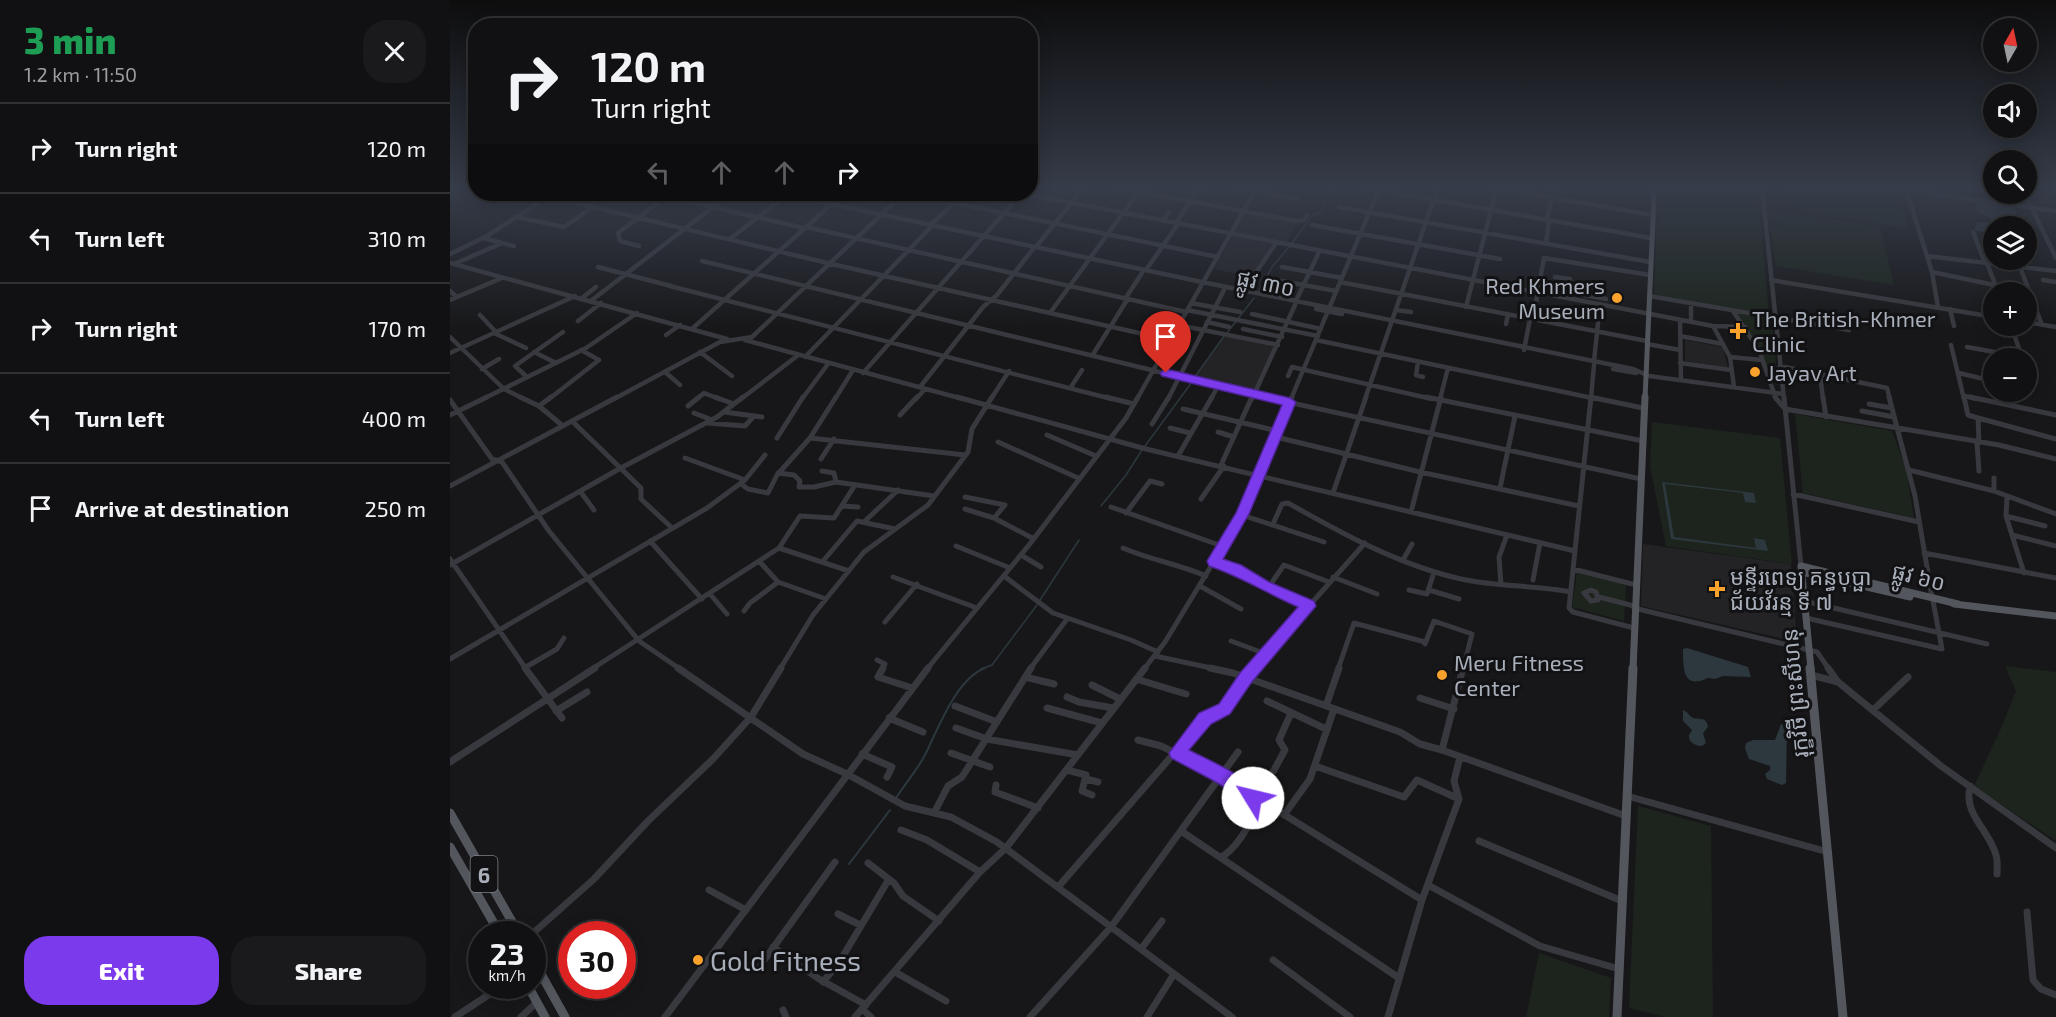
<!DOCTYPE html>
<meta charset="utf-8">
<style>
body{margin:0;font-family:"Exo 2","Noto Sans Khmer",sans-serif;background:#1a1a1c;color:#f1f3f6;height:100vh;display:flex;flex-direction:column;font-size:22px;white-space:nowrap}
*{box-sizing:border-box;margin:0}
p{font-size:20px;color:#9c9da0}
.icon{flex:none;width:33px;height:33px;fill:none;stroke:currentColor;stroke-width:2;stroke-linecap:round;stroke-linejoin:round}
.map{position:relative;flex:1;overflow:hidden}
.panel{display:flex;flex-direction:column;background:#111113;width:450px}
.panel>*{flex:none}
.banner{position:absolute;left:18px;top:18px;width:570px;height:183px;border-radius:24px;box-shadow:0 3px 15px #0003,0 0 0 2px #303133;background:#111113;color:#f1f3f6;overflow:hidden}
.needle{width:39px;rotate:9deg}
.fabs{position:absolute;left:1533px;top:18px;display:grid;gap:12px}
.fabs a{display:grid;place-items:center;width:54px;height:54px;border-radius:50%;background:#111113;box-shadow:0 3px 15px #0003,0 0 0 2px #303133;font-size:30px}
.speed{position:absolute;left:18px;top:921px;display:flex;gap:12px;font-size:30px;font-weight:700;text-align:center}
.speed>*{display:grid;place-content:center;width:78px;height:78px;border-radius:50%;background:#111113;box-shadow:0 3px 15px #0003,0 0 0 2px #303133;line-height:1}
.speed small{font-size:15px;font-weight:400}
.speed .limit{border:9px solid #d22;background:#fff;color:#111}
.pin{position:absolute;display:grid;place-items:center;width:51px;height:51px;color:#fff;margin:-62px -26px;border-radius:50% 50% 50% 0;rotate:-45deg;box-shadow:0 0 6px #0007}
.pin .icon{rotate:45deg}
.me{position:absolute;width:66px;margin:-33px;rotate:306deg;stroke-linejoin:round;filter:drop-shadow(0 0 4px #0008)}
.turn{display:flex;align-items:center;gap:21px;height:126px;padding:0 24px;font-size:27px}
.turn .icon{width:78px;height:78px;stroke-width:2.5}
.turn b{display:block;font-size:42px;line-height:51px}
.lanes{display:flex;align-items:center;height:57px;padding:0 24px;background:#0003;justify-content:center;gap:30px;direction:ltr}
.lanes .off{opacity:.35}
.round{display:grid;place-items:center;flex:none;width:63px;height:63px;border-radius:24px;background:#1a1a1c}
.head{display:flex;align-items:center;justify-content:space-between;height:102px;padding:0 24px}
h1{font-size:36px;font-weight:800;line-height:45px;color:#1e9e55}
.primary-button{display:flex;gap:12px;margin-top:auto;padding:12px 24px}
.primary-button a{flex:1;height:69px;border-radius:24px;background:#7c3aed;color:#fff;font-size:24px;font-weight:800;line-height:69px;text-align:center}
.primary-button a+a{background:#1a1a1c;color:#f1f3f6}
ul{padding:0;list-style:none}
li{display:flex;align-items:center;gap:18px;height:90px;padding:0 24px;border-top:2px solid #303133}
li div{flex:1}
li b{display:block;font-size:22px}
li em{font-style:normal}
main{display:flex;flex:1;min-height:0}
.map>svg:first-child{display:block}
.built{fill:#232326}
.green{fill:#1c241d}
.water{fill:#2c383e}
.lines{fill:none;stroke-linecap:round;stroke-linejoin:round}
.stream-far1{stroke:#2c383e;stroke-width:1.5}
.stream{stroke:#2c383e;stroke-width:2}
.minor-far2{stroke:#38393e;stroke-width:4.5}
.minor-far1{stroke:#38393e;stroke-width:5}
.minor{stroke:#38393e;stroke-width:7}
.major-far2{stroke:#53575d;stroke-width:5}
.major-far1{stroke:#53575d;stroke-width:7}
.major{stroke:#53575d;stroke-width:9}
.route{fill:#7c3aed;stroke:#51269a;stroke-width:1.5}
.poi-dot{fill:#fba22d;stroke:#121214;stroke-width:2}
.labels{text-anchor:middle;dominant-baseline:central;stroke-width:6;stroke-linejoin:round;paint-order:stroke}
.shield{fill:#121214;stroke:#7b8088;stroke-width:1.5}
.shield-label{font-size:21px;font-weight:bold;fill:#a8afba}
.street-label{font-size:22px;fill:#a8afba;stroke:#121214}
.poi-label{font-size:22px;fill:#a8afba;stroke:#121214;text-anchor:start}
.near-poi-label{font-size:27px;fill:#a8afba;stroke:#121214;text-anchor:start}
</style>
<main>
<section class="panel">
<div class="head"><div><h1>3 min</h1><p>1.2 km · 11:50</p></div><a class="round"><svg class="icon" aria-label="close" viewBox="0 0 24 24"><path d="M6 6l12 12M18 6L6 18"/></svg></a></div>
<ul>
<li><svg class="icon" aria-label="right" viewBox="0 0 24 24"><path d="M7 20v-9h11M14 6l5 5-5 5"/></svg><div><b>Turn right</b></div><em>120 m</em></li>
<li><svg class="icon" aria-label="left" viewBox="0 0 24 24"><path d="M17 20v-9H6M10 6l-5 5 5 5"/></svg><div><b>Turn left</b></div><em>310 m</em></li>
<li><svg class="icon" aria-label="right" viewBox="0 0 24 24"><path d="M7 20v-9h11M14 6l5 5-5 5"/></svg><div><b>Turn right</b></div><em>170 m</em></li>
<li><svg class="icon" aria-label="left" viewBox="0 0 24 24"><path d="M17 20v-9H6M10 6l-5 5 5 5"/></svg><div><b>Turn left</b></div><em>400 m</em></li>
<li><svg class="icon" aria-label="arrive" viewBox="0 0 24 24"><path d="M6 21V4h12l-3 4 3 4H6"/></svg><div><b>Arrive at destination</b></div><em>250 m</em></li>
</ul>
<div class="primary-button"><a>Exit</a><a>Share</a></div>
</section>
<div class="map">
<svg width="1606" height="1017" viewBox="0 0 1606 1017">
<rect width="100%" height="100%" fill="#171719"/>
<path class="built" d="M794,213L847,223L837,242L784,232Z
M783,236L823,244L801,277L764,269Z
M775,334L827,344L804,393L744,378Z
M1235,340L1273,347L1278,368L1235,361Z
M1193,544L1341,564L1347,642L1191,606Z"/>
<path class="green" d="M1205,187H1307L1319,314L1204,295L1208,193Z
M1340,187H1418L1448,191L1459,229L1352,212L1332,204L1343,195Z
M1317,209L1430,226L1444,285L1326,266Z
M1287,313L1322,319L1328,385H1326L1302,335Z
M1345,414L1442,431L1456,469L1464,518L1353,493Z
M1202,422L1330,438L1342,564L1216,546L1200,466Z
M1127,572L1176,585L1174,621L1122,607Z
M1555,666L1606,672V841L1524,786L1552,726L1566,691Z
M1188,806L1261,826L1263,1017H1215L1179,1008Z
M1089,953L1161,978L1159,1017H1076Z"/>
<path class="water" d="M1525,202L1566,209L1570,226H1544L1543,234L1524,230L1527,222L1542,223L1541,218L1527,212Z
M1212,482L1304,493L1306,503L1295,502L1293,493L1215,484L1224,537L1306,548L1304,538L1315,540L1318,551L1221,539Z
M1237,648L1298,667L1301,677L1273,676L1265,679L1258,678C1233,690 1233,669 1233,649Z
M1233,710C1236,711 1238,713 1240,716C1247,722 1256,714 1258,727L1253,733L1256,743L1252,746C1245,746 1238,742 1239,735L1242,730L1233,721Z
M1331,724L1337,727L1336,783L1332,785L1317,779L1315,774L1320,770V766L1299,759L1295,748L1296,743L1303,740H1325Z"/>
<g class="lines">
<path class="stream-far1" d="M842,243L863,215L871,212L882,187
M809,290L822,267L839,247
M777,333L804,298
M744,378L774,336
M695,446L742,382
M651,506L676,475L692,450
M590,600L629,540
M531,669L542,665L587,605"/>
<path class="stream" d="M446,798C455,784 467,770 475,755C488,729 506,679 535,668
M399,864L440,810"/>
<path class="minor-far2" d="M664,187L846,221L854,220L857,215
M781,187L847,199
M911,187L1201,238
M1039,187L1202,215
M1312,187L1334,399
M1432,187L1606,211
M1456,189L1482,272L1488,307
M89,194L386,265L720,340
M205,194L354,228
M334,194L752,282L1183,369L1199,376L1333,394
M461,194L768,257
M576,194L1263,326L1295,327
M1575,194L1606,258
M889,207L1200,262
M67,217L114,227L144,206
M713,221L719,212
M726,223L749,187
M481,225L513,194
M862,225L1050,259
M356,227L736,312
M1523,232L1535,263
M33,238L64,246
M281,238L338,194
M1096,243L1099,222L1097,220L1104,187
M189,246L170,241L168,233L217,196
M586,247L634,187
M0,254L37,236L99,196
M1477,256L1606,271
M252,261L821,399
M0,263L277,339
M1537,263L1548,292
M4,264L50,244
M148,267L221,286
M832,267L892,278
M1570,267L1592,325
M696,270L728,224
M807,271L826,243
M1482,272L1544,285
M1105,277L1120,279L1118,293
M826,280L886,291
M1321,280L1544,317
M1593,280L1606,282
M890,282L1197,341
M220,286L662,399
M0,291L7,297
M1118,292L1156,299
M1199,296L1399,330
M132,298L146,287
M675,299L692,273
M0,300L52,278
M142,300L280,194
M846,301L869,252
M741,303L790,312
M1241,304V322
M1016,307L1047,187
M866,309L892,314
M1500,309L1504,326
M737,310L868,336
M946,310L961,312
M1283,311L1309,350L1326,399
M600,313L692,187
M802,314L871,329
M30,315L46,332
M1083,319L1094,258L1200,275
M1230,320L1231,380
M128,321L151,303
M757,322L779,327
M1576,322L1606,327
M1056,324L1058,314
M728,325L828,345
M1263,326L1280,357L1284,387
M243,328L393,194
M793,329L832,337
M44,333L76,348
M216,335L230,325
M1230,336L1273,344
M0,337L54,389L74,399
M295,340L513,399
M866,340L1147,399
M1197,344L1230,350
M1501,345L1514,399
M1517,347L1572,357L1561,326
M1074,350L1080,319
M84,352L106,363
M250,352L282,376
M0,353L125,296
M642,356L677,300
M355,357L480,228
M1280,357L1312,360
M1144,361L1150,304
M968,362L966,375L973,377
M1230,363L1281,370
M1330,366L1437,388L1440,399
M32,369L49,359
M1163,369L1186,373
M215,372L230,385
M413,373L571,194
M1509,373L1534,379
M1370,374L1373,399
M838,376L842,367L982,399
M77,377L65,366L113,332
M470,387L533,307L547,295L583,249
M621,387L632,370
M1515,396L1527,399
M33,399L136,348L187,313
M99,399L149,360L131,350
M164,399L270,342L302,337L453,194
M247,399L254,393L269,399
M291,399L347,356
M352,399L378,364
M385,399L403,370
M466,399L475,389
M541,399L559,371
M687,399L807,187
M718,399L774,290
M761,399L768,386
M802,399L845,305
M841,399L930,187
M915,399L988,187
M990,399L998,368
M1141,399L1144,365"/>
<path class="minor-far1" d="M70,397L89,406L113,426
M265,397L284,404
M507,397L696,449L1125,551
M656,397L684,404
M814,397L1191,479
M976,397L1193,441
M1140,397L1193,408
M1141,397L1119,608L1123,612L1184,628
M1325,397L1335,409L1549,445L1606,459
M1334,397L1351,566
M1373,397L1376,417
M1439,397L1465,496L1482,597
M1514,397L1518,415L1528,418L1529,443
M1520,397L1606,415
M0,400L42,459L52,462L99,531L189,641L230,669
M1419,404L1442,408
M89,406L101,397
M238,406L249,397
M733,409L828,431
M1412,411L1444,417
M274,412L312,417
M244,413L262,420
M0,415L37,397
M450,415L467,397
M1528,418L1606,439
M122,421L191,488V499L222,528
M258,423L295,426L304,416
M702,424L719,397
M720,428L740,433
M768,432L784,437
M597,435L646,456
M826,437L970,472L1129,506
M327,438L353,397
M360,438L515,455
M548,442L628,478
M1527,443L1529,471
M728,456L762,397
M235,458L295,480
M371,459L384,439
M771,465L802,397
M1459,470L1544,491L1606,514
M372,471L384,473L386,482
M328,473L344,475L350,481L349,487H364L386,482L484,496
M1544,478V491
M291,484L298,489L318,493L327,475L360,438L386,397
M0,486L167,397
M1050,488L1065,416
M130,491L144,510
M883,493L916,397
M1343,494L1469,522
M515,497L555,505L544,518
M751,499L774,466
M392,506L408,507
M661,507L772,546
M515,509L544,518L584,539
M961,512L991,397
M676,513L700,481L712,484
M792,515L874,542
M1556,516L1557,496
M415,521L448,490
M823,524L832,504L838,503C893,534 949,565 1011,579C1047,587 1085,585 1121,592
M1562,535L1606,546
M200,541L252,599
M506,546L560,568
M329,548L399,571
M673,548C700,560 729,564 756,576
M1474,553L1606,578
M571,555L591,567
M0,559L76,669
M953,560L962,544
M309,561L328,582L376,599
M373,561L407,521L445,529
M764,561C796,573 826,592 858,606
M0,565L169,469L267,417L293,397
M1123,569L1186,585
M1574,573L1556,516L1595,526
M554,576L603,613L681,640L708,652
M443,577L527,608
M883,577L927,594
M1083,580L1090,543
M1051,584L1049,557L1057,535
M750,586L791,609
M818,588L834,565L879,582
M959,590L977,594L984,572
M979,590L1009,599
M1141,590L1146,592L1148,600L1141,601L1134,593Z
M260,594L277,614
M1149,597L1184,606
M1354,601L1537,644
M1184,608L1367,652L1379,669
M294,611L300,603L328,582
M1356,618L1492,649L1483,601
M435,622L467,584
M781,641L816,654
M975,644L984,621L1022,634L1013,669
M705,656L766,669
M0,659L257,508L295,480L315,455
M427,660L435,664L432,669
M76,667L107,649L114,638
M142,669L329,548L350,516L384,518L405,485
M330,669L363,615L414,552L478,505L518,452L522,429L542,397
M477,669L579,545L676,418L688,397
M580,669L617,619
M694,669L715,642L792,515L842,397
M803,669L915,543
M888,669L904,623L975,642"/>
<path class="minor" d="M75,668L112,718
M228,668L353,754L397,774L455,806L501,817L547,842L782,1017
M433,668L428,677L462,688
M760,668L783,673L950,732L970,744L992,750
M1013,668L992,750L1176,816
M1378,668L1388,682L1491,766L1606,848
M1361,675L1388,682
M575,677L604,684
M686,679L736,694
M642,685L670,699
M617,697L629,702L663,708
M970,698L1004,709
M817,701L876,729
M505,706L547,722
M876,706L889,668
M597,708L652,723
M1423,710L1458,677
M106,711L137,692
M439,718L473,732
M506,728L537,739L628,755
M688,740L711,746L772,776L972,900
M501,753L540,767
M412,754L442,767L437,777
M0,762L145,668
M865,766L954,797L967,780L1009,799
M617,770L636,775L632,791L642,795
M636,779L648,782
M546,785L545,792L588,808
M1520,786C1513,815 1539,829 1546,855C1548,861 1547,868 1547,874
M1177,796L1378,852
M808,799L835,750L829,740L841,713
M484,813L498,786L512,777L581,668
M834,815L860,779L884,709
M451,830L477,840L530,872
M731,831L949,978
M1029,841L1172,901
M771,857C784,851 801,825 804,811C805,806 803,800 803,796
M418,863L444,883L453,896L489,921
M978,885L1090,946L1169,969
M609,886L752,721L774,709L804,668
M259,890L296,910
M1577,912L1583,980L1591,989L1606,995
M388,914L410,925
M82,934L144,879L198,821L263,759L301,717L331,668
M323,947L369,979L416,1005
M691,949L712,921
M823,960L900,1017
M310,966L385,862
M445,972L496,1001
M373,982L390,961L439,879
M412,1009L421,1017
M333,1010L336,1017
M5,1017L52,986
M71,1017L87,1002
M215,1017L478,668
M405,1017L530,872L556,848L695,668
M580,1017L661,927L788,752
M697,1017L724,974
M938,1017L972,900L1009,799L1004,781L1010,757"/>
<path class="major-far2" d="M1195,399L1204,197L1201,187"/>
<path class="major-far1" d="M1352,572L1460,597
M1504,604L1606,616
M1183,669L1195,397
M1361,669L1351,566L1508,604"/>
<path class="major" d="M1360,668L1393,1017
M0,813L69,934
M0,847L50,934
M82,958L115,1017
M78,986L95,1017
M1167,1017L1183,668"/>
</g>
<linearGradient id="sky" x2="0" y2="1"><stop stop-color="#0d0d0e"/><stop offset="0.57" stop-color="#363c49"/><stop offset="1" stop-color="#363c49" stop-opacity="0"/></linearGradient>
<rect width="1606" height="330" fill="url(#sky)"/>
<path class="route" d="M716,369L840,398L846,402L799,514L773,559L791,565L819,582L864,601L866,606L801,683L780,714L761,724L739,750C758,760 804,779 811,798L809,804L803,806L766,782L721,758L719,753L749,713L769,704L790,673L848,607C818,594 790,576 759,566L757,561L786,513L832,405L712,376L710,373Z"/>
<g class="poi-dot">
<circle cx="1167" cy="298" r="6"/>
<path d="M1285 322h6v6h6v6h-6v6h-6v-6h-6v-6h6z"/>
<circle cx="1305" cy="372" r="6"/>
<path d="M1264 580h6v6h6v6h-6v6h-6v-6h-6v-6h6z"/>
<circle cx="992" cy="675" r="6"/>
<circle cx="248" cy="960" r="6"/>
</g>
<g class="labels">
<rect class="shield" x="20.5" y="856" width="27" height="36" rx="4.5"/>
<g class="shield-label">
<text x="34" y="874">6</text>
</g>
<g class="street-label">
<text transform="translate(816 282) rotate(12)">ផ្លូវ ៣០</text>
<text transform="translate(1469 576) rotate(14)">ផ្លូវ ៦០</text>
<text transform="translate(1344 693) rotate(-95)">រុក្ខវិថី ព្រះសីហនុ</text>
</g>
<g class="poi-label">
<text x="1155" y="285" text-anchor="end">Red Khmers<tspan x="1155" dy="25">Museum</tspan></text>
<text x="1302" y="318">The British-Khmer<tspan x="1302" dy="25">Clinic</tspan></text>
<text x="1317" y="372">Jayav Art</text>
<text x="1280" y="576">មន្ទីរពេទ្យ គន្ធបុប្ផា<tspan x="1280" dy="25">ជ័យវ័រន្ម ទី ៧</tspan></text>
<text x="1004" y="662">Meru Fitness<tspan x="1004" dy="25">Center</tspan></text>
</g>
<g class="near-poi-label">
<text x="260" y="960">Gold Fitness</text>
</g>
</g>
</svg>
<div class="fabs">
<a><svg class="needle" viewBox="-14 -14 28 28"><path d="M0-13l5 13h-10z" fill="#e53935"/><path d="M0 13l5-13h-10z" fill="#9c9da0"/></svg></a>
<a><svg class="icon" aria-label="sound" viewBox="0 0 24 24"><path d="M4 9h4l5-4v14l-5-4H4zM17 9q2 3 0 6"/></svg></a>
<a><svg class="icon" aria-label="search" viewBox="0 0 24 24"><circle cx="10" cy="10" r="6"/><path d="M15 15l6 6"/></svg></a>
<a><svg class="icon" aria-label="layers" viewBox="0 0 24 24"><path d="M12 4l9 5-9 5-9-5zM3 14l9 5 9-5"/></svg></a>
<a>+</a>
<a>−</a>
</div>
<div class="speed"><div>23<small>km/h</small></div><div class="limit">30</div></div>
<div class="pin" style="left:716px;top:373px;background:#d93025"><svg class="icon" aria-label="arrive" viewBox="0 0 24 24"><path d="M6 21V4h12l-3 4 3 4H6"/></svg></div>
<svg class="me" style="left:803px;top:798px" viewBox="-20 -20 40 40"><circle r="19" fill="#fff"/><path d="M0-13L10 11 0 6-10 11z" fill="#7c3aed"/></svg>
<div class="banner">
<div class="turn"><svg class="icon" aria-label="right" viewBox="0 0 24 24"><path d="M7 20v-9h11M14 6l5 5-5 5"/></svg><div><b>120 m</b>Turn right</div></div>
<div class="lanes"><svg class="icon off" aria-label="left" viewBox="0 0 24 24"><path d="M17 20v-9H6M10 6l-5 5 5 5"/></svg><svg class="icon off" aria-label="ahead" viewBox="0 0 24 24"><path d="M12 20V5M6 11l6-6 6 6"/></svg><svg class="icon off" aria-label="ahead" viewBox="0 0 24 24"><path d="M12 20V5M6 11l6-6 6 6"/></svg><svg class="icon" aria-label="right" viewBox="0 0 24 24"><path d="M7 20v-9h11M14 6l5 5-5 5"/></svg></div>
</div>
</div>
</main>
